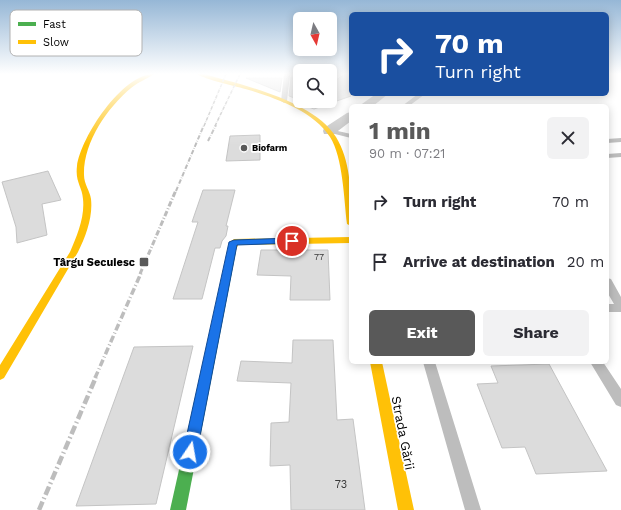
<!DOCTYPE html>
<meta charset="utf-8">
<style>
body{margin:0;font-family:"Work Sans",sans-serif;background:#f2f2f3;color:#2b2b33;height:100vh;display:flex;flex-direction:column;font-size:15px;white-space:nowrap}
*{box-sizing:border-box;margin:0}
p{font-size:13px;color:#7c7c81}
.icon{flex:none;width:22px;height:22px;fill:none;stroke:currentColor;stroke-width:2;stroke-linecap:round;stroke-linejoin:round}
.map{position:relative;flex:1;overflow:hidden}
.sheet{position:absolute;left:349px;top:104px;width:260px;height:260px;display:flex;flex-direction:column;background:#fff;border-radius:6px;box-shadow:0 2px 10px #0003}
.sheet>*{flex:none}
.hud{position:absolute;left:349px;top:12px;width:260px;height:84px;border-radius:6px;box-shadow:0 2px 10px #0003;background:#1a4fa0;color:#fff;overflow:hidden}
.needle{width:26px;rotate:172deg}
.tools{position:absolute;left:293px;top:12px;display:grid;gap:8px}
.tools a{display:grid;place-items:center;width:44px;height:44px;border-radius:6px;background:#fff;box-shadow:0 2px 10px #0003;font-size:20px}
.pin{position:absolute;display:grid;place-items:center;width:34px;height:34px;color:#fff;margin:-17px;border:2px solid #fff;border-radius:50%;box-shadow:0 1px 4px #0007}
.me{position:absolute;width:44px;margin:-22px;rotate:12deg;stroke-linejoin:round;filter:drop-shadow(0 0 3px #0008)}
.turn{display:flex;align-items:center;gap:14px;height:84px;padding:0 20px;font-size:18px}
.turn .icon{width:52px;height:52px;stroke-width:2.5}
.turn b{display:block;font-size:28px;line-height:34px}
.round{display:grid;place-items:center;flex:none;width:42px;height:42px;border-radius:6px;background:#f2f2f3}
.summary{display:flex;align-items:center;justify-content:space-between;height:68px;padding:0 20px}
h1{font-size:24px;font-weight:700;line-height:30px;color:#595959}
.primary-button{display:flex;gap:8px;margin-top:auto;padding:8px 20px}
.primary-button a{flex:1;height:46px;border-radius:6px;background:#595959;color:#fff;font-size:16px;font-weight:700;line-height:46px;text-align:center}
.primary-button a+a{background:#f2f2f3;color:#2b2b33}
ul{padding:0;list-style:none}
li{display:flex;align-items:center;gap:12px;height:60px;padding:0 20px}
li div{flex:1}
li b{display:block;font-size:15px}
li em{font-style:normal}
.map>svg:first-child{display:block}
.building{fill:#dcdcdc;stroke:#c4c4c4}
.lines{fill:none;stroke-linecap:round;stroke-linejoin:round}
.lane{fill:#bdbdbd;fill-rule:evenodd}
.street{fill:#bdbdbd;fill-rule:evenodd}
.fast{fill:#4caf50;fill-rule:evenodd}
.slow{fill:#ffc107;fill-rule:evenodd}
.rail-far4{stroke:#bdbdbd;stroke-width:1.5;stroke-dasharray:3.5 1 0.5 1;stroke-linecap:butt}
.rail-far3{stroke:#bdbdbd;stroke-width:2;stroke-dasharray:4.5 1.5 0.5 1.5;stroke-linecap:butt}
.rail-far2{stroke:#bdbdbd;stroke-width:3;stroke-dasharray:5.5 2 1 2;stroke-linecap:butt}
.rail-far1{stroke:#bdbdbd;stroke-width:3.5;stroke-dasharray:7 2.5 1 2.5;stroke-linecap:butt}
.rail{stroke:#bdbdbd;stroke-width:4.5;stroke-dasharray:9 3 1.5 3;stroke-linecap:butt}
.route{fill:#1a73e8;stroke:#114b97}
.poi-dot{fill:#595959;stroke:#fff;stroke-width:1.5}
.labels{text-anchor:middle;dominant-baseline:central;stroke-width:3.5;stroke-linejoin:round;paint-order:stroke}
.far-poi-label{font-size:9px;font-weight:bold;fill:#000;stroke:#fff;text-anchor:start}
.number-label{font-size:9px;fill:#373737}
.poi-label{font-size:11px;font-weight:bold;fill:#000;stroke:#fff;text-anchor:end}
.near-number-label{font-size:11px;fill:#373737}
.near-street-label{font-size:13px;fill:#000;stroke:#fff}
.key{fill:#fff;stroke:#b2b2b2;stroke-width:1}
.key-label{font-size:11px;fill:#000}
</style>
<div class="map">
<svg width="621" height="510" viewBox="0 0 621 510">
<rect width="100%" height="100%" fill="#fff"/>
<path class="building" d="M345,74H351V96L314,109L301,104L305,101H330V84Z
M291,77H300V100L289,96Z
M246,78H282L280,92Z
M260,135V160L226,161L230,136Z
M48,171L61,200L42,204L47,235L17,243L16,227L2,182Z
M203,190H235L226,226H228L226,236L222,241L220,248H215L202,299H173L198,222H192Z
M261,250H328L330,300H290L291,276L257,275Z
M293,340H333L337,420L353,419L365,510H291L290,465L270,466L271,423L289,422L291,383L237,381L241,361L292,363Z
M193,346L156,504L76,506L134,347Z
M549,364L607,471L536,474L525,447L502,448L477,384L498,383L491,366Z"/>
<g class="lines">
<path class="lane" d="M284,74H290L287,101L284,103L281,101Z
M418,94H425L409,106H402Z
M329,129L351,134V138L327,132V130Z
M621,138V142L607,143V139Z
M621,153V157L607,158V154Z
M607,278L611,279L621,297V312H607V304H614L607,292Z
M423,362H435L481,510H465Z
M590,362H603L621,389V407L616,405Z"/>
<path class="street" d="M376,94H388L373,106H359Z
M351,112V121L334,134H324L323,131L324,128L347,113Z"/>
<path class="fast" d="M232,248L236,251L186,510H170L228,251Z"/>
<path class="slow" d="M154,74C147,79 138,82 131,88C107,108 83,143 84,175C84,184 90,191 91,199C93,217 86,236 78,252L4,378L0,380V365L70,252C77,236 85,217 83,199C82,186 75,182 77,166C81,137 122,74 154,74Z
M197,74H204C243,85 314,101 336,137C352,163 351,198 351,226L347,224C344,200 343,157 330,137C313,111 277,99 249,90C236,86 206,80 197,74Z
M351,237V243L238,245L235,253H229L228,251L230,242L234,239Z
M370,362H382L414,510H398Z"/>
<path class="rail-far4" d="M204,126L226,74
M215,126L240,74"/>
<path class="rail-far3" d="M208,141L216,125
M176,191L204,125"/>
<path class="rail-far2" d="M140,274L176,190"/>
<path class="rail-far1" d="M95,378L141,273"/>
<path class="rail" d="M39,510L96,377"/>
</g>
<linearGradient id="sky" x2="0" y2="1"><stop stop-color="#96b7d6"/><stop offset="0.51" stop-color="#fff"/><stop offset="1" stop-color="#fff" stop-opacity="0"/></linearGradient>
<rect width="621" height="145" fill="url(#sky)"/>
<path class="route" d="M292,238L297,241L295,243L237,245L197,452L195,456L190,458L185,456L183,452L229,242L234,240Z"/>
<g class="poi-dot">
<circle cx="244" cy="148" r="4"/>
<rect x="139" y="257" width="10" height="10" rx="2"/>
</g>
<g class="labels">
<g class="far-poi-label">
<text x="252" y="148">Biofarm</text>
</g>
<g class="number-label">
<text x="319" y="257">77</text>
</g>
<g class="poi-label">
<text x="135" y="262">Târgu Secuiesc</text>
</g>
<g class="near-number-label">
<text x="341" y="484">73</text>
</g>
<g class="near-street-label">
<text transform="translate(403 433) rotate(79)">Strada Gării</text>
</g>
</g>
<rect x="10" y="10" width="132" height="46" rx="6" class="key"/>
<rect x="18" y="22" width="18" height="4" fill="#4caf50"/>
<rect x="18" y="40" width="18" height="4" fill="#ffc107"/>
<g class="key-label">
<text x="43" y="28">Fast</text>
<text x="43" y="46">Slow</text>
</g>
</svg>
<div class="tools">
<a><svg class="needle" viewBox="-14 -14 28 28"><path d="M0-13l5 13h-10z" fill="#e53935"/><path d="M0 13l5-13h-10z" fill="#7c7c81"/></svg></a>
<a><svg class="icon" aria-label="search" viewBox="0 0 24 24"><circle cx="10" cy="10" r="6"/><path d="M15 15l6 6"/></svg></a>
</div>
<div class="pin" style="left:292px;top:241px;background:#d93025"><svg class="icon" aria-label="arrive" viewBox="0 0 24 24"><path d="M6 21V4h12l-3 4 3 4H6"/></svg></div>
<svg class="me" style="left:190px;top:452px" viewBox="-20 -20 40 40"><circle r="17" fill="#1a73e8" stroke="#fff" stroke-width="3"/><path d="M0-11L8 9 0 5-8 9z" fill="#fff"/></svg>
<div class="hud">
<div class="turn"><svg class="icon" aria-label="right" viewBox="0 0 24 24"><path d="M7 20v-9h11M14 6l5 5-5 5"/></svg><div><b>70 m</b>Turn right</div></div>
</div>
<section class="sheet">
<div class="summary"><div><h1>1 min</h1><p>90 m · 07:21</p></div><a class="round"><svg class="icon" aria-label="close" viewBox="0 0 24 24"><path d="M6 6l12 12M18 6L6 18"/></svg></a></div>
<ul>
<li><svg class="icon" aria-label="right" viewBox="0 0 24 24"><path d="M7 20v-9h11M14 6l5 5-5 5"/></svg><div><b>Turn right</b></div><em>70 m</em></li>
<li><svg class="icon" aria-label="arrive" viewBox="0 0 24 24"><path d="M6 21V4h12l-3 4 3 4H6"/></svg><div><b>Arrive at destination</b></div><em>20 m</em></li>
</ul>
<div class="primary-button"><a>Exit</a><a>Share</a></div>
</section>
</div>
